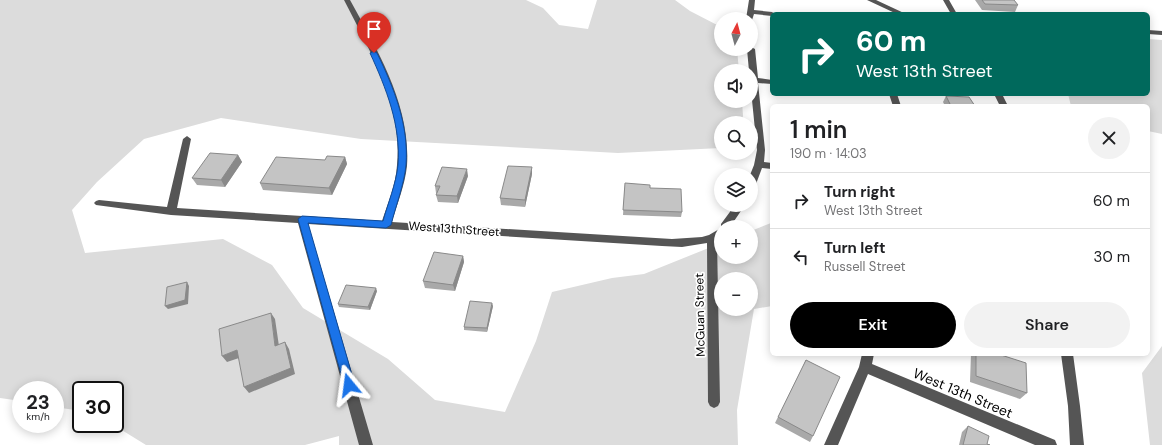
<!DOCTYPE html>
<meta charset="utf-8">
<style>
body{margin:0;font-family:"DM Sans",sans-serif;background:#f2f2f2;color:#202124;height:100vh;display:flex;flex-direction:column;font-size:15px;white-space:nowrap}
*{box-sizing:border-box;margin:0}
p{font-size:13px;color:#757577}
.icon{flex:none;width:22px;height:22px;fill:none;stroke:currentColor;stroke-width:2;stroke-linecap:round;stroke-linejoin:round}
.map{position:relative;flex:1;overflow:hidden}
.drawer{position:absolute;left:770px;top:104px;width:380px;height:252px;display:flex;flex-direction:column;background:#fff;border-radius:6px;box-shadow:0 2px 10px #0003}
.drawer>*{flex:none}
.banner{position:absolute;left:770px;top:12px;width:380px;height:84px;border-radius:6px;box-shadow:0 2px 10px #0003;background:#00695c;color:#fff;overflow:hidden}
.needle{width:26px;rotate:6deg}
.controls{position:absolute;left:714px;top:12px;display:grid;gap:8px}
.controls a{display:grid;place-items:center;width:44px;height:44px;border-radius:50%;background:#fff;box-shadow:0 2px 10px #0003;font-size:20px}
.speed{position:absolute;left:12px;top:381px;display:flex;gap:8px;font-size:20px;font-weight:700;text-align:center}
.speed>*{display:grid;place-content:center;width:52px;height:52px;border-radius:50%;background:#fff;box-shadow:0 2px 10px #0003;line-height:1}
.speed small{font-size:10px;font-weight:400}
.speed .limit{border:2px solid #111;border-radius:6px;background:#fff;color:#111}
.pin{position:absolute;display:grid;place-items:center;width:34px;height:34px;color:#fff;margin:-41px -17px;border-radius:50% 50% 50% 0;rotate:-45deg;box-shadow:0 0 4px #0007}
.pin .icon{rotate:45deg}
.me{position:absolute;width:44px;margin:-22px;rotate:344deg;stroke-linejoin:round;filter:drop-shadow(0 0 3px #0008)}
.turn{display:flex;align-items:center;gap:14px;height:84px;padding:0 20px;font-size:18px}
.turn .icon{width:52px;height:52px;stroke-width:2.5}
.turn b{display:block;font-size:28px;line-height:34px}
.round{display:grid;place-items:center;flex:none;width:42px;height:42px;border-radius:21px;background:#f2f2f2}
.head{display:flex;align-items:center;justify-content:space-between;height:68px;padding:0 20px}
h1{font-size:24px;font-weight:600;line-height:30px}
.primary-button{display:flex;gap:8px;margin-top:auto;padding:8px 20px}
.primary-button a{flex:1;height:46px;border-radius:24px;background:#000;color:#fff;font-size:16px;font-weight:600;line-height:46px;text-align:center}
.primary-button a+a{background:#f2f2f2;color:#202124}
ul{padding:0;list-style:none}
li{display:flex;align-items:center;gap:12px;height:56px;padding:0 20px;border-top:1px solid #e0e0e0}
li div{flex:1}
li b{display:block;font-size:15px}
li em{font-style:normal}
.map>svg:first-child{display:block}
.green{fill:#dcdcdc;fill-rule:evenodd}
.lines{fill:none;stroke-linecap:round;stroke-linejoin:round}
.minor{fill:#555;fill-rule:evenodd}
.wall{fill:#a9a9a9}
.shaded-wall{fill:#898989}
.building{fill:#c4c4c4;stroke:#898989}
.route{fill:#1a73e8;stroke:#114b97}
.labels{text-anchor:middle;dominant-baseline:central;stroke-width:3.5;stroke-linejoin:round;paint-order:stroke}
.street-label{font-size:12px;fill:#000;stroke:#fff}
.near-street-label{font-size:14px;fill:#000;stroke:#fff}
</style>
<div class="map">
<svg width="1162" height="445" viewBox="0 0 1162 445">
<rect width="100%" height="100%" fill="#fff"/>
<path class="green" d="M0,0H526L543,8L559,25L588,29L597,0H675L690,11L721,27V49H737L739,71H721V101H742L743,116L741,123H721V148L618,153L361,139L221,118L144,139L97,182L72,210L85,253L223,239L272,265L303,308L388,359L435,400L505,412L536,341L552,292L612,278L644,274L721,243V257H751V231L771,223L772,306L754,309L737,410L738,445H339V436L305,445H146L112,424H115V390H81V411L55,407V390H21V401L0,398ZM721,279H751V309H721Z
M1148,39L1162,40V134L1148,131V106H1071L1068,94H1148Z
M1162,346V445H1150L1142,373Z"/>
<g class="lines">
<path class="minor" d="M344,0H350C378,51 411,106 407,166C405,185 397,204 392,222L672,239L702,237L709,235L721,228V224L735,205H745L730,227H721V237L717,240L720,402L718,406L714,408L710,406L708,402L707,243L682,247L662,246L308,224L373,445H359L298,223L171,215L96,205L94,203L96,201L99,200L167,207L183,139L187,136L191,139L177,208L382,221C388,203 396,184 397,165C403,106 370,51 344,0Z
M749,0H755L754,10L772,12L775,14H772V16L754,14L752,20L746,19Z
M867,0H876L906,14H897Z
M943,0H949L957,14H951Z
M1148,30L1162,31V35L1148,34Z
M751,47L755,49L758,78L772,80V84L758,83L765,150L764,162L772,163V169L762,168L756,184L751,187L750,175L754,165L757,150L751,90V71H749L747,49H751Z
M889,94H897L901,106H893Z
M994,94H1002L1008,106H1000Z
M862,354H874L872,364L1055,440L1057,445H1035L868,374L838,445H824L859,367Z
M1061,354H1073L1080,406L1084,445H1070L1068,406Z"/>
</g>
<path class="wall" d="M975,0H1014L1018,5L1015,12L982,10Z
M946,96L975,106H945L943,102Z
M238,155L242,162L225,187L197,185L192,178Z
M345,157L347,164L332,195L263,190L260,183L325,160Z
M532,174L525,207L501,205L500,198Z
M468,176L458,203L438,202L436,195L437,193H436L435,186Z
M625,183L682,212L681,217L623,215Z
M463,256L464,262L455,291L425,288L423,281Z
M377,291L370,310L339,307L338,304Z
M493,306L487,332L464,330V327Z
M971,354H998L1027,393L1020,399L970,382Z
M806,360L813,436L810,442L775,423Z
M968,426L987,444L990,445H959L962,432Z"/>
<path class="shaded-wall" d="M238,155L242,162L225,187L221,180Z
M345,157L347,164L332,195L329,188Z
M532,167V174L525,207V200Z
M467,169L468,176L458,203L457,196Z
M463,256L464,262L455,291L453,285Z
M187,282L189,286L188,304L168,309L165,306Z
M376,288L377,291L370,310L368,307Z
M492,303L493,306L487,332V328Z
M271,313L275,319L280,353L275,346Z
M285,342L289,349L295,374L249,393L244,387Z
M237,350L242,357L227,362L222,356Z"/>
<path class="building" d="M982,0H1014L1018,5L985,4Z
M946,96L969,97L975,106H951Z
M210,153L238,155L221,180L192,178Z
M327,156L345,157L329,188L260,183L276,157L325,160Z
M508,166L532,167L525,200L500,198Z
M442,167L467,169L457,196L436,195L440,186H435Z
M625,183L650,185V188L681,189L682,212L623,210Z
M434,252L463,256L453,285L423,281Z
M187,282L185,300L165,306L167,287Z
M346,285L376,288L368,307L338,304Z
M470,301L492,303L487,328L464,327Z
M271,313L275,346L285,342L291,368L244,387L237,350L222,356L219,329Z
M976,354H998L1026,363L1027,393L976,376Z
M806,360L840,377L813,436L778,417Z
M968,426L989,436L987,444L990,445H963Z"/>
<path class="route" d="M374,51L377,53C394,88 409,125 406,165C404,185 396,205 391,225L386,228L308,223L355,385L353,388L349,390L345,388L344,385L298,219L302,216L383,221C388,203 396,184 398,165C401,125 386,88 370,53Z"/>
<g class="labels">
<g class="street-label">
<text transform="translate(454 229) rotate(4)">West 13th Street</text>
<text transform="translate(700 315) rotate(-91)">McGuan Street</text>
</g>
<g class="near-street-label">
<text transform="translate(963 393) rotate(23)">West 13th Street</text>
</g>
</g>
</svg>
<div class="controls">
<a><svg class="needle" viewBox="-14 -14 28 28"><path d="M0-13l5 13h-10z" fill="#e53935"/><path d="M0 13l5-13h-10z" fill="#757577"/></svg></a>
<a><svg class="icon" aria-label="sound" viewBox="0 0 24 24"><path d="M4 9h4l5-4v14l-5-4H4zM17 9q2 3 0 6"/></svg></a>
<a><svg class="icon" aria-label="search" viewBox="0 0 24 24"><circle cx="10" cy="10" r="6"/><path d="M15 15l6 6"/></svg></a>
<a><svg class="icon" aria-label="layers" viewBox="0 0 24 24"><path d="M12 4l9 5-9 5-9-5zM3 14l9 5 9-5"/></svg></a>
<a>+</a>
<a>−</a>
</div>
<div class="speed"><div>23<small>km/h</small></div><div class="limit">30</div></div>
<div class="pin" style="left:374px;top:53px;background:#d93025"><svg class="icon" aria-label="arrive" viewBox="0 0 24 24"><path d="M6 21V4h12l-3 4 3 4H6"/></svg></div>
<svg class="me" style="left:349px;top:385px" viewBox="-20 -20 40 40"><path d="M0-17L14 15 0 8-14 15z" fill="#1a73e8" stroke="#fff" stroke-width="4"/></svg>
<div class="banner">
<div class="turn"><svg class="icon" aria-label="right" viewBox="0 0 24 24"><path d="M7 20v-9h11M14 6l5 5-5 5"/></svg><div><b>60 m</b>West 13th Street</div></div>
</div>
<section class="drawer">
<div class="head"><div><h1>1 min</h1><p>190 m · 14:03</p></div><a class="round"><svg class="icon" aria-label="close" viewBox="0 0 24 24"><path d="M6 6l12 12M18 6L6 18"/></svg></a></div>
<ul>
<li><svg class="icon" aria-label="right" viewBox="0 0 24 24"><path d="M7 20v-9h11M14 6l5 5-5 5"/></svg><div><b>Turn right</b><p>West 13th Street</p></div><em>60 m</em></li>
<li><svg class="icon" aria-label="left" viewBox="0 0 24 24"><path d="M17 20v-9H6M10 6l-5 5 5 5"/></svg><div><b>Turn left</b><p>Russell Street</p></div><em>30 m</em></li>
</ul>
<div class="primary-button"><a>Exit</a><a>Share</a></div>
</section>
</div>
